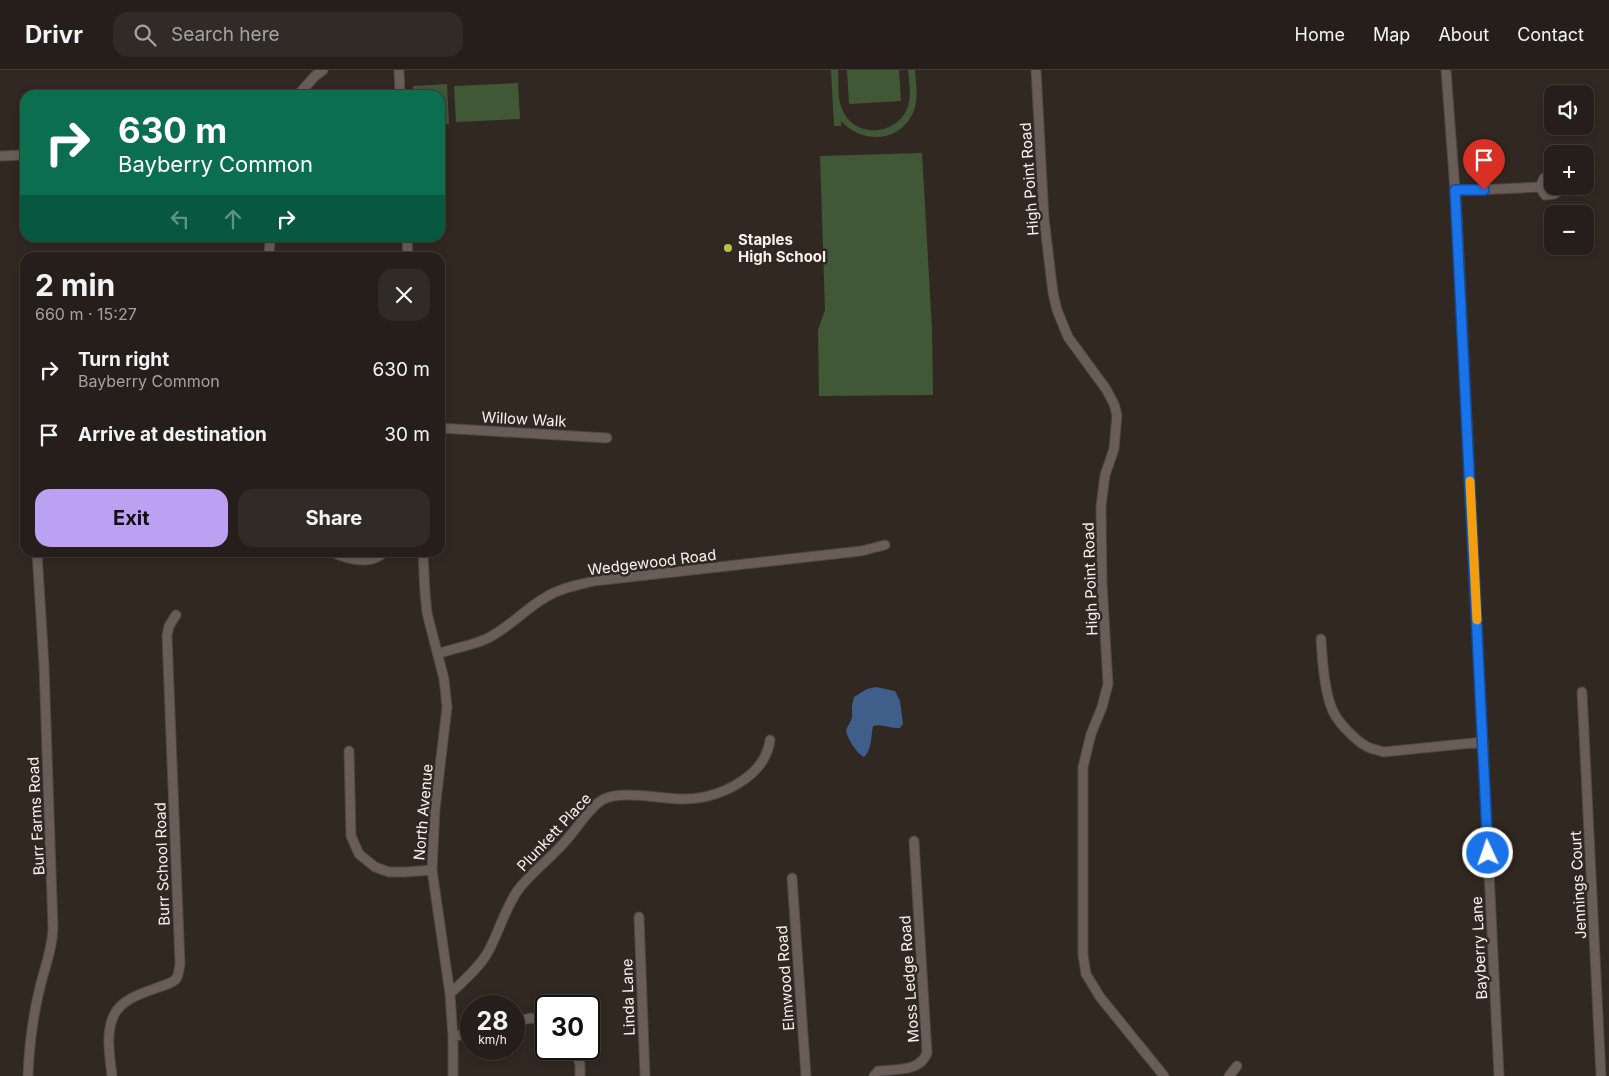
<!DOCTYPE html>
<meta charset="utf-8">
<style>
body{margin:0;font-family:Inter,sans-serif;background:#312b27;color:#f1f3f6;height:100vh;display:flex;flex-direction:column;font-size:19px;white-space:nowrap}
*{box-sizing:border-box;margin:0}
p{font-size:16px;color:#a3a2a2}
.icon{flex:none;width:28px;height:28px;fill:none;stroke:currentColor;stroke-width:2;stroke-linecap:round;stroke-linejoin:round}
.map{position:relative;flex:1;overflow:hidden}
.panel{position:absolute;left:20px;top:182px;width:425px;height:305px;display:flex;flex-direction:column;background:#251e1a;border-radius:15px;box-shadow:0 2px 8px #0003,0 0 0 1px #423c39}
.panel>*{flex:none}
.banner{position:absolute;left:20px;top:20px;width:425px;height:152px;border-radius:15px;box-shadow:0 2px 8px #0003,0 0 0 1px #423c39;background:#0b6e4f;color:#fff;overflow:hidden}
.controls{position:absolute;left:1544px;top:15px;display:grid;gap:10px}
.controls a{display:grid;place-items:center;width:50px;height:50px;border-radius:10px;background:#251e1a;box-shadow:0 2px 8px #0003,0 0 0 1px #423c39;font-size:25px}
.speed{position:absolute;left:460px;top:925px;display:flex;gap:10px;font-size:25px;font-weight:700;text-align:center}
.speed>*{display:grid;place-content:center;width:65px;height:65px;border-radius:50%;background:#251e1a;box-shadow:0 2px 8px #0003,0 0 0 1px #423c39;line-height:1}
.speed small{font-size:12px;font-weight:400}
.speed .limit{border:2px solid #111;border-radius:8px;background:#fff;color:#111}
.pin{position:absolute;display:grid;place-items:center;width:42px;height:42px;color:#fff;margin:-51px -21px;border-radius:50% 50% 50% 0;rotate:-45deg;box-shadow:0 0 5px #0007}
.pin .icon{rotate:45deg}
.me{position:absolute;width:55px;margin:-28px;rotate:357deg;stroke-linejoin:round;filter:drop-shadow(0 0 4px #0008)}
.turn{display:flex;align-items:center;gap:18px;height:105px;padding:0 15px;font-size:22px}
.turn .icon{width:65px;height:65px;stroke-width:2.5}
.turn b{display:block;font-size:35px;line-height:42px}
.lanes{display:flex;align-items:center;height:48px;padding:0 15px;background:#0003;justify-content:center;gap:25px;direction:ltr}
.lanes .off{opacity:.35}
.round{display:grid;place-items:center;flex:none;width:52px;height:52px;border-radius:15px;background:#312b27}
.headline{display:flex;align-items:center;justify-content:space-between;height:85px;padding:0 15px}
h1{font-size:30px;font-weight:700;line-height:38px}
.button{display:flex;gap:10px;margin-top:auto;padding:10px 15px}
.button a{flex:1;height:58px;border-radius:15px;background:#bca0f2;color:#111;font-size:20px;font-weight:700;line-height:58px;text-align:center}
.button a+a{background:#312b27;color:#f1f3f6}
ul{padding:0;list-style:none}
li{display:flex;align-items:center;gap:15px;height:65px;padding:0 15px}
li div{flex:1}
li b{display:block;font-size:19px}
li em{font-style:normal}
header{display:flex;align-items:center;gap:30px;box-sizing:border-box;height:70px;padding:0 25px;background:#251e1a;border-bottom:1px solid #423c39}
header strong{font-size:24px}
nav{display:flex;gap:28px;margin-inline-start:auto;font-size:18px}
.search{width:350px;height:45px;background:#312b27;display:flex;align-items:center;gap:12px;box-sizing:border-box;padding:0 18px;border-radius:15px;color:#a3a2a2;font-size:19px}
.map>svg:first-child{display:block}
.green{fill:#415837}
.water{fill:#3f5f8a}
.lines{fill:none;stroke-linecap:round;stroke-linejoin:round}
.minor-casing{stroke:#4f4641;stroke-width:11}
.minor{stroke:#685e57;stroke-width:9}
.route-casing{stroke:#114b97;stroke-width:12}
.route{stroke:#1a73e8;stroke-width:9}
.slow{stroke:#f59e0b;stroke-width:9}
.poi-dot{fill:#bac045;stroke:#312822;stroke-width:2}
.labels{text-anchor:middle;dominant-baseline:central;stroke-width:5;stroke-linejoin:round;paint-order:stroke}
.street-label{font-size:15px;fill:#f8f2ee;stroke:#312822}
.poi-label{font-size:15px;font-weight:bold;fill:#f8f2ee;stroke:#312822;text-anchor:start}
</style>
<header>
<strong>Drivr</strong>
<div class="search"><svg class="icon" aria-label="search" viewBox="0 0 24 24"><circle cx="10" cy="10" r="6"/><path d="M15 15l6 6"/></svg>Search here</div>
<nav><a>Home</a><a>Map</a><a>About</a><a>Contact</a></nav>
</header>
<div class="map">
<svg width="1609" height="1006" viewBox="0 0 1609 1006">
<rect width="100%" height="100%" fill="#312822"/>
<path class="green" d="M831,0H838C839,13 837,27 842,39C853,68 895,67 907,39C912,27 909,12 908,0H915C916,14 919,30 913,43C899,73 862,74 841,51V56H834Z
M847,0H899L901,31L849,34Z
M518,13L520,49L456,52L454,16Z
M447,14L449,54L440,55V25H413V16Z
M922,83L932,259L933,325L819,326L818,260L825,240L820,86Z"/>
<path class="water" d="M876,617L895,621L900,631L903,654L900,658C891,659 881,653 873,656C871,666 872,680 864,687C857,684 847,668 846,660L852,648V636L854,627L867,619Z"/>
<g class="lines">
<defs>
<path id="minor" d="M399,0L400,25
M1036,0L1044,148L1053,223L1057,240L1068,267L1106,319L1114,334L1117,345L1114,379L1105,405L1101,436L1102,513L1108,614L1102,637L1091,664L1083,697V885L1086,904L1100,927L1164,1006
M1446,0L1457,147L1499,1006
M298,25L315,6L323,0
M0,86L25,85
M1540,117L1545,125L1554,124L1559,121L1560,116
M1540,117L1544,108L1552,107
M1455,121L1540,117
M407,168L408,188
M269,188L270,168
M440,358L607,368
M332,482C347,489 371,496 384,482
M423,482L425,523L427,543L444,609L447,637L435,739L432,800L450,924L453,967V1006
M1321,569C1322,588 1325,629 1335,645C1340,654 1358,673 1368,677C1372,679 1378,680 1383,682L1483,672
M438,584C453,578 471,576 486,569C509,558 525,539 546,527C561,518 578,515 594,511L861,481L885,475
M1582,622L1601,1006
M349,681L351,766L359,784L375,797L389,802H405L432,800
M792,808L806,1006
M639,847L645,1006
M450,924C463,911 479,898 488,882C499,862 505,838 518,820C532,801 553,787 568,768C578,757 591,735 604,729C623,720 661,729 683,729C718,729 765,708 770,670
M514,952L531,948L546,952
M453,967L471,962
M574,979L580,994V1006
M28,1006C29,976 33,946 40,917C45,896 52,881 53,859L44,595L37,482
M112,1006C110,987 105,963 114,945C122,928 146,922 162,916C167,914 172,913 176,909C179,905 179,899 180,894L167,566L169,556L176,545
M874,1006L878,1001C895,999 920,1002 927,983L914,771
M1229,1006L1237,996"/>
</defs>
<use href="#minor" class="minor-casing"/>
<use href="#minor" class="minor"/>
</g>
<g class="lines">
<defs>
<path id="route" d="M1484,120H1455L1488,783"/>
</defs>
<use href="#route" class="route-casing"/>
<use href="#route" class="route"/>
<path class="slow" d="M1470,411L1477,550"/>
</g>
<circle class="poi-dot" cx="728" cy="178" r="5"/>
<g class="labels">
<g class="street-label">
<text transform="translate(1029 109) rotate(-94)">High Point Road</text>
<text transform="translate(524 349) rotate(3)">Willow Walk</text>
<text transform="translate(652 492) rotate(-7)">Wedgewood Road</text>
<text transform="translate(1090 509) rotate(-92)">High Point Road</text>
<text transform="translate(423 742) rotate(-85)">North Avenue</text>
<text transform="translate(36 746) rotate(-93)">Burr Farms Road</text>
<text transform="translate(554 762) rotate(-47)">Plunkett Place</text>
<text transform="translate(162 794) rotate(-92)">Burr School Road</text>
<text transform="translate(1578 815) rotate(-93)">Jennings Court</text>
<text transform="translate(1479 878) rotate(-93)">Bayberry Lane</text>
<text transform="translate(785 908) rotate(-94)">Elmwood Road</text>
<text transform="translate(909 909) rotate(-94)">Moss Ledge Road</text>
<text transform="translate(628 927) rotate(-92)">Linda Lane</text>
</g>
<g class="poi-label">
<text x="738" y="169">Staples<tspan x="738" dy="17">High School</tspan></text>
</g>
</g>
</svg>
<div class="controls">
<a><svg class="icon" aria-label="sound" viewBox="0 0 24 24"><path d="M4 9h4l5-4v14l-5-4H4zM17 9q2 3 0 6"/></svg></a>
<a>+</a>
<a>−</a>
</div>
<div class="speed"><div>28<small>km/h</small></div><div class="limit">30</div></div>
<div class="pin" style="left:1484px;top:120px;background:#d93025"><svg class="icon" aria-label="arrive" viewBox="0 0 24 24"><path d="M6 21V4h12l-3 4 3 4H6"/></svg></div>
<svg class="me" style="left:1488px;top:783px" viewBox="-20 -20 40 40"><circle r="17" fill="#1a73e8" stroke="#fff" stroke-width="3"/><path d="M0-11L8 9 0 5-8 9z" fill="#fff"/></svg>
<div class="banner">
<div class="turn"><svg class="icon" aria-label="right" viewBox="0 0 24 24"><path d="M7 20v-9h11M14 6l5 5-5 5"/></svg><div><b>630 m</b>Bayberry Common</div></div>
<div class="lanes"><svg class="icon off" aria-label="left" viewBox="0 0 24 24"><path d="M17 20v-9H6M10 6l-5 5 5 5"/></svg><svg class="icon off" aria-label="ahead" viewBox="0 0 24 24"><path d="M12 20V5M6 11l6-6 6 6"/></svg><svg class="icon" aria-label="right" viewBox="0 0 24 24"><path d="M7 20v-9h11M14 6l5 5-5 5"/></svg></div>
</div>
<section class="panel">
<div class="headline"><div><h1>2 min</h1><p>660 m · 15:27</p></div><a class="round"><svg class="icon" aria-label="close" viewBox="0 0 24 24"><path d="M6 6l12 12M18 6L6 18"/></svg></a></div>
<ul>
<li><svg class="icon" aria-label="right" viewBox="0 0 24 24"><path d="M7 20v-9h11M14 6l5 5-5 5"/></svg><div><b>Turn right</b><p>Bayberry Common</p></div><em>630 m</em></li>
<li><svg class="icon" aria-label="arrive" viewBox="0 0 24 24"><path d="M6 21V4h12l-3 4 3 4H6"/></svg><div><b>Arrive at destination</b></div><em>30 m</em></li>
</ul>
<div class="button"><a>Exit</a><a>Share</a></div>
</section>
</div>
